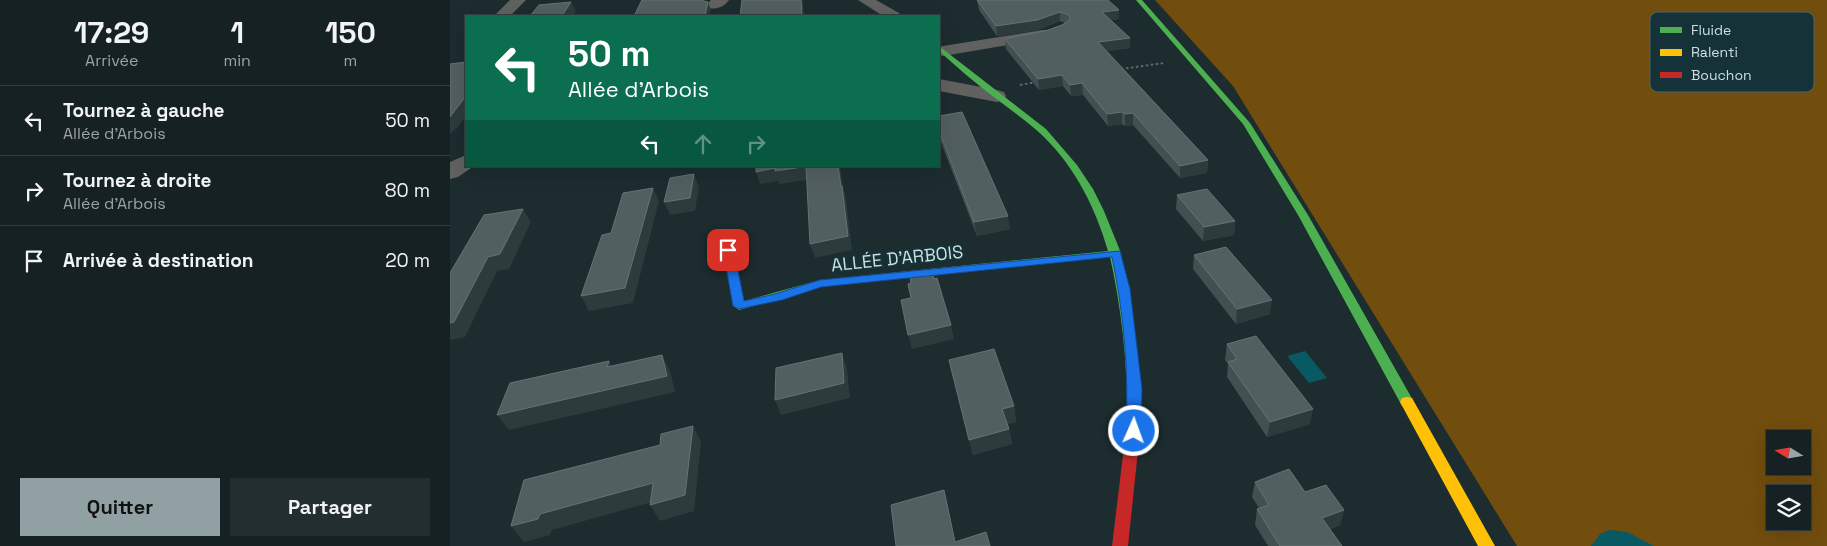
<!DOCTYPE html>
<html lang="fr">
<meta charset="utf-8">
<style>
body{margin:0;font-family:"Space Grotesk",sans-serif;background:#222e30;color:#f1f3f6;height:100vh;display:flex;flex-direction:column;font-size:19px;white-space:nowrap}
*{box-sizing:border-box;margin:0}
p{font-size:16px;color:#9da3a6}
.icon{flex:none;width:28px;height:28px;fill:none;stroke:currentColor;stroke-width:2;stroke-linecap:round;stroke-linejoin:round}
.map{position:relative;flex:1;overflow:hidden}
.sheet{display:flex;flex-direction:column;background:#152123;width:450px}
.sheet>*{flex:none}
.banner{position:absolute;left:15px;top:15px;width:475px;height:152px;border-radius:0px;box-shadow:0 5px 20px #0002,0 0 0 1px #343e41;background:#0b6e4f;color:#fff;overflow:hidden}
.needle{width:32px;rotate:281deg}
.tools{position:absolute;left:1316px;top:430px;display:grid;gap:10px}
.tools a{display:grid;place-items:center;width:45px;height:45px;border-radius:0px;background:#152123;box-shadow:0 5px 20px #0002,0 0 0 1px #343e41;font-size:25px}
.pin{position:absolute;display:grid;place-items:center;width:42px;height:42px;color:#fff;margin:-21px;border-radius:10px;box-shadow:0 2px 8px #0006}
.me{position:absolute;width:55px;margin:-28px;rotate:2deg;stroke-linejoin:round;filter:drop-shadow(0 0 4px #0008)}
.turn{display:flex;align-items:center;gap:18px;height:105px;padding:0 20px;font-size:22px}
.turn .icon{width:65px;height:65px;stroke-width:2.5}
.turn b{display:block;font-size:35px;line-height:42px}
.lanes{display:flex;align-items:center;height:48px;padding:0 20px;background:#0003;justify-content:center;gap:25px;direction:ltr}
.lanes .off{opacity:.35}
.eta{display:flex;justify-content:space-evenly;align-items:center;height:85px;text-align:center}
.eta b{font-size:30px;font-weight:800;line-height:35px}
.button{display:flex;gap:10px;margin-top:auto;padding:10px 20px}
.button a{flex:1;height:58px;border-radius:0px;background:#90a0a3;color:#111;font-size:20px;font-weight:800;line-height:58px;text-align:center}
.button a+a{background:#222e30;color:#f1f3f6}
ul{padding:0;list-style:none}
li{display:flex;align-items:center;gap:15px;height:70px;padding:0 20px;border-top:1px solid #343e41}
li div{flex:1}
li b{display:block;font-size:19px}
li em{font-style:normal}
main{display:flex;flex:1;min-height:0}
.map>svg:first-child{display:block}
.forest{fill:#714d0e;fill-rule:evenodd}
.water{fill:#095963}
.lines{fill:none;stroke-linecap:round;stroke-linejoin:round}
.path{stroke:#636867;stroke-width:2;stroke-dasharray:2.5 2.5;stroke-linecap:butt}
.street{fill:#61625f;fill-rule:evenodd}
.fast{fill:#4caf50;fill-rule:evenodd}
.slow{fill:#ffc107;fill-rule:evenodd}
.jam{fill:#c62828;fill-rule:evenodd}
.wall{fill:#425052}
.shaded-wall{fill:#2d3b3d}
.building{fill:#525f61;stroke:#657375}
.route{fill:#1a73e8;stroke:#114b97}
.labels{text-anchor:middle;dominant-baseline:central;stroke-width:5;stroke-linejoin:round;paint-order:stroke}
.street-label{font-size:18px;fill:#cedfe1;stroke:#143237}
.key{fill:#143237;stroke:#4c666a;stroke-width:1}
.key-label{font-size:14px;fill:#cedfe1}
</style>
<main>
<section class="sheet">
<div class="eta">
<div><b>17:29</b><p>Arrivée</p></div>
<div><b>1</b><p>min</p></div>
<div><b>150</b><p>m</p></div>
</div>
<ul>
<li><svg class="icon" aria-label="left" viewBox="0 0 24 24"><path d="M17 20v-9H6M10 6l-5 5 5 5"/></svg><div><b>Tournez à gauche</b><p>Allée d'Arbois</p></div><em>50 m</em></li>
<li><svg class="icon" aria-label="right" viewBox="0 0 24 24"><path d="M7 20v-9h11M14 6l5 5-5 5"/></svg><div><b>Tournez à droite</b><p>Allée d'Arbois</p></div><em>80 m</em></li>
<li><svg class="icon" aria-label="arrive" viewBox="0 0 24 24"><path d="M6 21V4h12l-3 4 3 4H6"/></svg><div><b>Arrivée à destination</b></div><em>20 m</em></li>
</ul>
<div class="button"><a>Quitter</a><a>Partager</a></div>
</section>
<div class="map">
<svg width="1377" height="546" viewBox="0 0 1377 546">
<rect width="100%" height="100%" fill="#1c2c2f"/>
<path class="forest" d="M705,0H1377V546H1067L783,86ZM1325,439H1352V466H1325ZM1325,494H1352V521H1325Z"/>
<path class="water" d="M855,351L877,378L859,383L837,356Z
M1160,530L1177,532L1204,546H1141L1150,534Z"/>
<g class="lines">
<path class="path" d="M671,69L714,63
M570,85L586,82"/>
<path class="street" d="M60,0H76L60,16H44Z
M261,0H279C274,7 266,10 258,8L256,5Z
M408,0H426L449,13L452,16H433Z
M593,30L599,32L601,35L599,38L493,56L489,55V47L493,46Z
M489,79L547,90L554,92L556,96L554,100L547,102L489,91Z
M16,155V166H24L8,177L0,179V162Z"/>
<path class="fast" d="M686,0H692L800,123L858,215L964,402L962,406L957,407L952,406L848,215L793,124Z
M489,46L596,129L627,165L643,189L654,211L671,253L685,335L690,390L691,422L689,426L684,427L679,426L677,422C678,367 672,311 660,257L370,287L289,310L283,306L273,250L278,247L283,250L294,301L370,280L658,251C646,209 626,169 595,138C580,123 562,111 545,98C525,83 507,67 489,51Z"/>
<path class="slow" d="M957,397L962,398L1045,546H1028L950,402L952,398Z"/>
<path class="jam" d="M684,417L689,418L691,422L678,546H662L677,422L679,418Z"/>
</g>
<path class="wall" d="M527,0L669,19L661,20L680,48L657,51L758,160L757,173L730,178L683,125L675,126L672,124L658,126L633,95L621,96L613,86L589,90L556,49L555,39L598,30L612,25L615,23L610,21L588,30L547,36L529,10Z
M489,116L560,229L527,236L489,137Z
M727,195L785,221L784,235L753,241L726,209Z
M744,255L820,314L786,324L743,269Z
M777,344L860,424L817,437L777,377L778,364L775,360Z
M499,360L564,406L566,422L558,424L562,444L523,455Z
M805,482L855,492L894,510L890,525L880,529L892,546H818L805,525L807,509L809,508L802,497Z"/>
<path class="shaded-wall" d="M351,0H353L354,16H352Z
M121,2L126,11L123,16H112Z
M258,2L261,10L259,16H255Z
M669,10V19L653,21L652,12Z
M610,12V21L588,30L547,36L546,26Z
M680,38V48L648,53V42Z
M612,75L613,86L589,90L588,79Z
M632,83L633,95L621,96L620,85Z
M16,96V116L7,128L5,129L0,134V117Z
M672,112V124L658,126L657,114Z
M683,113V125L675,126V114Z
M758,160L757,173L730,178V166Z
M357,166V180L329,184V181L310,184L306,172L325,168Z
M388,166H390L393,186L396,199L402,250L365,258L360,244L391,186Z
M244,174L249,187L245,211L220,215L214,202Z
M203,188L209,201L183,303L139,311L131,296Z
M73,209L81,222L59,269L47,271L15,337L0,340V323L38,257Z
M558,216L560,229L527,236L524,222Z
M785,221L784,235L753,241L754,227Z
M822,300L820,314L786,324L787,309Z
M501,325L504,339L462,349L458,335Z
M392,353L397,369L400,398L331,415L325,400Z
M212,355L220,371L225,392L59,430L47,415Z
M159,361L168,376L157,367Z
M564,406L566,422L555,425L552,409Z
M863,409L860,424L817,437L820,422Z
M243,426L251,442L244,511L210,521L200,505Z
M559,429L562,444L523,455L519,440Z
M203,483L213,499L102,530L100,535L74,542L61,526L90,514Z
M894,510L890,525L869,533L872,518Z"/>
<path class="building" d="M192,0H253L254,1L258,2L255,16H184Z
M292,0H351L352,16H290Z
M527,0H658L669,10L652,12L680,38L648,42L758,160L730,166L683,113L675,114L672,112L657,114L632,83L620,85L612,75L588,79L555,39L598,30L612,25L620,20V17L617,14L610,12L587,20L546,26Z
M121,2L112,16H80L89,5Z
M16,62V96L0,117V64Z
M512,112L558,216L524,222L489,130V116Z
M306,166H353V167L325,171V168L306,172Z
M356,166H388L391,186H392L398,236L360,244Z
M244,174L240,198L214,202L220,178Z
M203,188L175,288L131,296L152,235L161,233L173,193Z
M757,189L785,221L754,227L727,195Z
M73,209L50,254L38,257L4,322L0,323V273L34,215Z
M776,247L822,300L787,309L744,255Z
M483,271L484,279L487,278L501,325L458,335L451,300L461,298L458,284L461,283L460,276Z
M806,336L863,409L820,422L778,362L787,359L777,344Z
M544,349L564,406L552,409L559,429L519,440L499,360Z
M392,353L394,383L325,400L326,368Z
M212,355L217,376L47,415L60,383L159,361L157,367Z
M243,426L235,495L200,505L203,483L90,514L88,519L61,526L74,480L210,445L211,434Z
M839,469L855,492L876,485L894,510L872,518L892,546H830L807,509L819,505L805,482Z
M494,490L505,542L536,532L540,546H446L441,505Z"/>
<path class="route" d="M278,247L284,250L294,301L325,294L370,280L670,251L680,289L692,389L691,431L689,435L684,437L678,435L676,431C679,373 674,314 662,257L371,287L332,300L289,309L283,306L273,250Z"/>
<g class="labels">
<g class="street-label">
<text transform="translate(447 258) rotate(-6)">ALLÉE D'ARBOIS</text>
</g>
</g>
<rect x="1200" y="12" width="164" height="80" rx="8" class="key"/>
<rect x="1210" y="27" width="22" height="6" fill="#4caf50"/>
<rect x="1210" y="49" width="22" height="7" fill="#ffc107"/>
<rect x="1210" y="72" width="22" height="6" fill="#c62828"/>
<g class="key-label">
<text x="1241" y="35">Fluide</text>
<text x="1241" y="57">Ralenti</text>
<text x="1241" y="80">Bouchon</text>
</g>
</svg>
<div class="tools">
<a><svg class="needle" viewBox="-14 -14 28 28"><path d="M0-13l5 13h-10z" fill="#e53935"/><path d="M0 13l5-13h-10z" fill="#9da3a6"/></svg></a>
<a><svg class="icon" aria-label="layers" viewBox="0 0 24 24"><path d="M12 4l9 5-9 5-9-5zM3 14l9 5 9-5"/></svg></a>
</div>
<div class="pin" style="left:278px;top:250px;background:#d93025"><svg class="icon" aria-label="arrive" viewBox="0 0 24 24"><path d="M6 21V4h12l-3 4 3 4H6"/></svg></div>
<svg class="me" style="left:684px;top:431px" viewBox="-20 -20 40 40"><circle r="17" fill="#1a73e8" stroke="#fff" stroke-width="3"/><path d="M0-11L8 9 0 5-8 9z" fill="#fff"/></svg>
<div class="banner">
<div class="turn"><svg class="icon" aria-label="left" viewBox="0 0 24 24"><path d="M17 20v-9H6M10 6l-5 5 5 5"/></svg><div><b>50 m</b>Allée d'Arbois</div></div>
<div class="lanes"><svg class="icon" aria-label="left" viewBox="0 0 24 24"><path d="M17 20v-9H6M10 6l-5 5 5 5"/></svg><svg class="icon off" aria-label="ahead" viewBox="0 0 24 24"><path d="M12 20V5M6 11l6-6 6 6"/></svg><svg class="icon off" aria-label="right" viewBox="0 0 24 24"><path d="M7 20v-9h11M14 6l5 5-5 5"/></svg></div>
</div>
</div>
</main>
